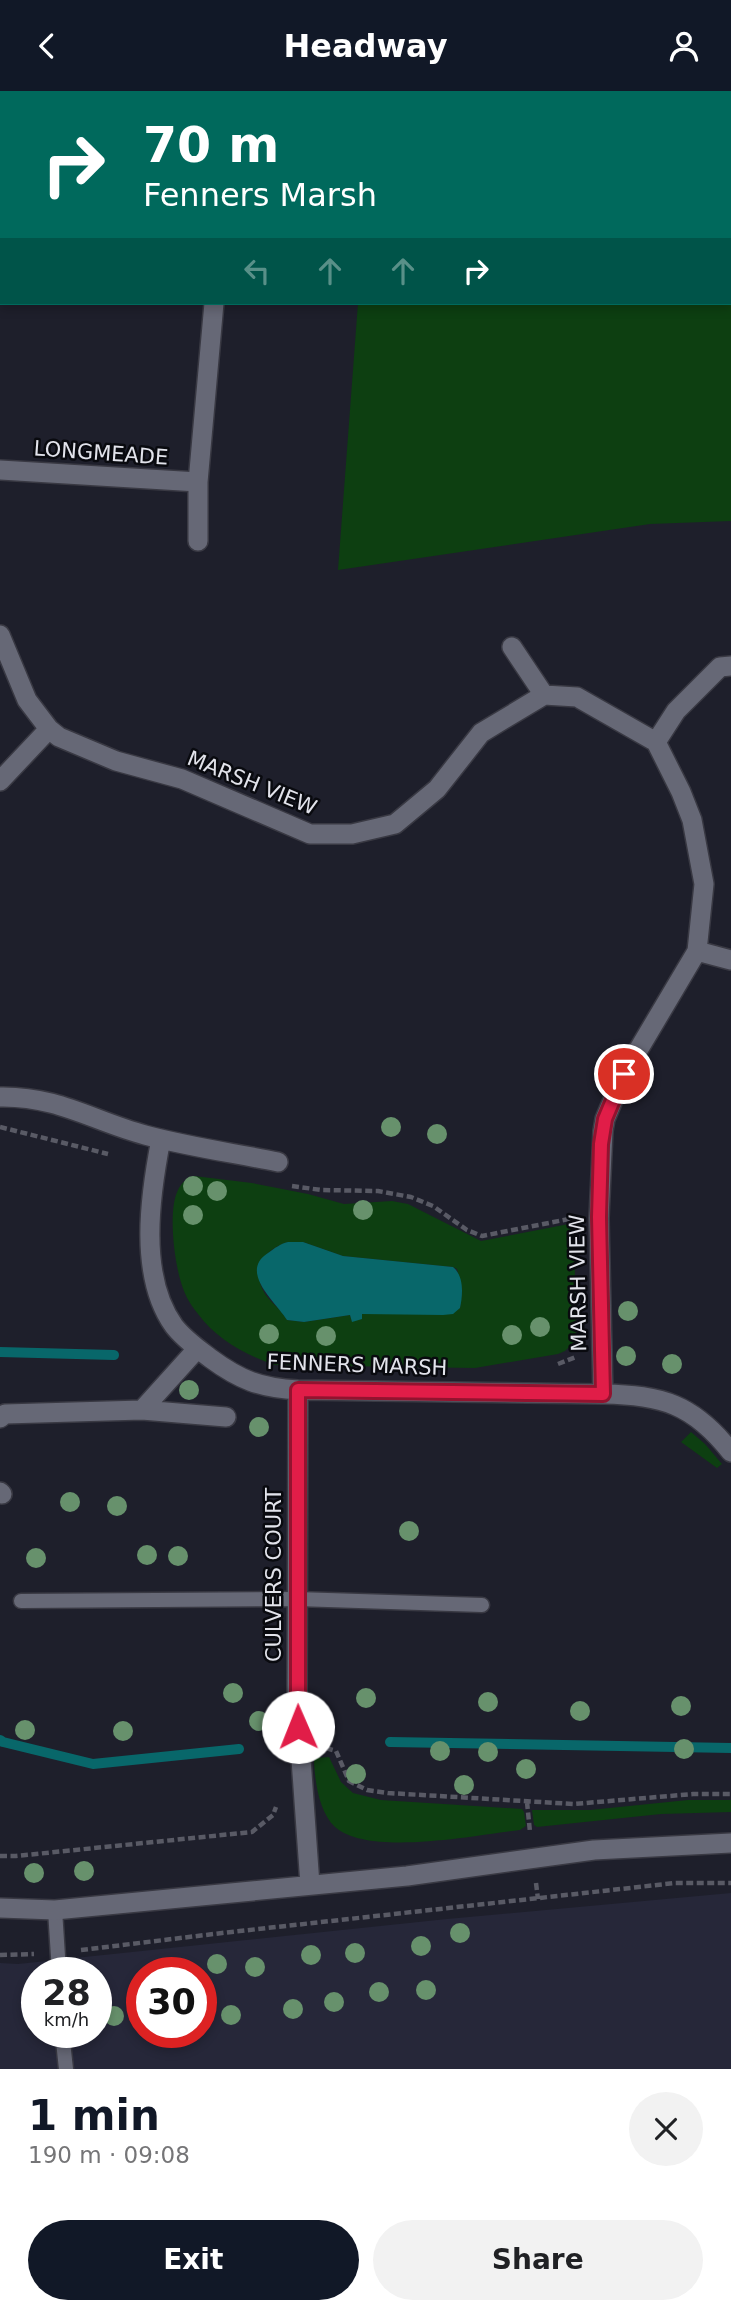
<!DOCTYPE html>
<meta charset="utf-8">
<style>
body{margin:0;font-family:"DejaVu Sans",sans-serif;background:#f2f2f2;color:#202124;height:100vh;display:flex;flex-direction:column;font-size:26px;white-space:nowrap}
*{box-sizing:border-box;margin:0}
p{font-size:23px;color:#757577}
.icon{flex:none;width:38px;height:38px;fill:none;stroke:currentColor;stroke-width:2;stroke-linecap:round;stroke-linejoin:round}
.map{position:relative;height:1978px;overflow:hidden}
.sheet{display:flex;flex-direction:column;background:#fff;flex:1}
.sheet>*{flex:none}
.banner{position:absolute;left:0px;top:0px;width:732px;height:214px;box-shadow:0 4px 10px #0003;background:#00695c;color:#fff;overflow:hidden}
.speed{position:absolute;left:21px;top:1866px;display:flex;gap:14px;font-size:35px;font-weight:700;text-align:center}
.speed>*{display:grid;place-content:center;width:91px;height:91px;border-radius:50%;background:#fff;box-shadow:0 4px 10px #0003;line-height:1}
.speed small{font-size:18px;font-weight:400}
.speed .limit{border:10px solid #d22;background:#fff;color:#111}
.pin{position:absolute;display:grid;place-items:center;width:60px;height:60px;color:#fff;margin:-30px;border:4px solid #fff;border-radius:50%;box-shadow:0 2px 7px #0007}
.me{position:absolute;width:77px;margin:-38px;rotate:359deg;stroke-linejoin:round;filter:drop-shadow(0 0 5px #0008)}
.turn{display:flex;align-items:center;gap:24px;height:147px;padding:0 28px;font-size:32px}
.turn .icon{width:91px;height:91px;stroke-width:2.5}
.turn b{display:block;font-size:49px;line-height:60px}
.lanes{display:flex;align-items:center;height:66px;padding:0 28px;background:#0003;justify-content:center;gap:35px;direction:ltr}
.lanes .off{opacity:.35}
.round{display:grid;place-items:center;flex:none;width:74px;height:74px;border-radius:37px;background:#f2f2f2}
.summary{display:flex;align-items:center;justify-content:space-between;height:119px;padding:0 28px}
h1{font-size:42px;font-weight:800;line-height:52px;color:#111827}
.primary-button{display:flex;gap:14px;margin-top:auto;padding:14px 28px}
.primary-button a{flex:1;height:80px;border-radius:42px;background:#111827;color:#fff;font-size:28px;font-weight:800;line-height:80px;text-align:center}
.primary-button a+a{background:#f2f2f2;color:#202124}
header{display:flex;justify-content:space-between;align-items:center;height:91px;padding:0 28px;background:#111827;color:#fff;font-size:32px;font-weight:800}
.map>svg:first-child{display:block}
.built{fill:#262739;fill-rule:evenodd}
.green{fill:#0d3f11;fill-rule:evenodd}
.water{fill:#08676a}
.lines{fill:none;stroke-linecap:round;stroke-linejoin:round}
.stream{stroke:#08676a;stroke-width:10}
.service-casing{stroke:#393943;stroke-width:17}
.minor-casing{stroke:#393943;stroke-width:22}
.path{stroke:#595a65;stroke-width:4.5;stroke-dasharray:7 3.5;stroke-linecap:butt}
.service{stroke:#666876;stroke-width:14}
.minor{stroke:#666876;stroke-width:19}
.tree{fill:#67916c}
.route-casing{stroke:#92132f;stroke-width:18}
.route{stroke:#e11d48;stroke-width:12}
.labels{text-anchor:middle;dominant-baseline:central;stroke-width:5;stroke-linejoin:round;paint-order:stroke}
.street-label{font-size:21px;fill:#e2e3eb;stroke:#090a0f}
</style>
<header><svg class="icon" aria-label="back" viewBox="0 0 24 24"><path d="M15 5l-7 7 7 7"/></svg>Headway<svg class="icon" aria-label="person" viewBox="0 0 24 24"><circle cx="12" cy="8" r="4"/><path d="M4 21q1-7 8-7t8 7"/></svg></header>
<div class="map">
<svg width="731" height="1978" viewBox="0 0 731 1978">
<rect width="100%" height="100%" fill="#1e1f2b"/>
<path class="built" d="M731,1802V1978H0V1872L18,1873L447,1828ZM37,1881H96V1941H37ZM142,1881H201V1941H142Z"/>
<path class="green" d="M0,0H731V430L650,433L338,479L358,212H730V2H2V10Z
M194,1085L252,1092L308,1103L344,1113L392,1110L408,1113L481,1150L574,1132L576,1249L565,1260L558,1263L475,1277L274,1274C246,1264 216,1248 198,1223C193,1217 187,1208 184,1200C175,1179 167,1120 178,1099C181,1092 187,1087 194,1085ZM288,1151H303L343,1165L453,1176L457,1178L462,1199L460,1217L450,1223H361L352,1230L350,1224L304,1231L287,1229C281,1218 272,1213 265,1203C250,1178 263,1159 288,1151Z
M691,1341L705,1353L722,1373L717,1377L681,1351Z
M329,1666L341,1691L353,1702L381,1709L522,1718L524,1721L526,1735L520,1739C476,1744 369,1766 335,1736C319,1721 315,1691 314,1670L316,1667Z
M688,1709H731V1721L661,1723L537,1736L534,1734L532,1719H590Z"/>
<path class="water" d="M288,1151H303L343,1165L453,1176C464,1185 463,1203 460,1217L453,1223L443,1224L362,1223V1228L352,1231L350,1224L304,1231L287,1229C277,1212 238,1181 268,1162C275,1157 280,1153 288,1151Z"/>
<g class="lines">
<path class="stream" d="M0,1261L114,1264
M0,1649L3,1651L93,1673L239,1658
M390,1651L731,1657"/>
<defs>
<path id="service" d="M21,1510L297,1508L482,1514
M55,1819L59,1881
M62,1941L66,1978"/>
<path id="minor" d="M0,139H2
M0,379L198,391
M198,450V391L214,212
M0,544L27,609L49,638L59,646L116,670L182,688L310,743H352L395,733L437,698L481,642L544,604L577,606L656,651L681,701L692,729L704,793L697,860L624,983L605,1028L603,1040L599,1127L603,1303
M512,556L544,604
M656,651L676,620L720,576L731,575
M0,690L49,638
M697,860L731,869
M0,1006C58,1005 93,1030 145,1044C189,1056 234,1062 278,1071
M161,1048C150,1104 138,1185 174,1235C184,1248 197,1257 210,1267C240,1289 260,1297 298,1299L603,1303C662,1304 693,1313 731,1361
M298,1299L297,1612L310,1794
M142,1319L197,1258
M0,1327L5,1323L142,1319L226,1326
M0,1401L2,1403
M0,1817L55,1819L407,1785L594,1759L731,1752"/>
</defs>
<use href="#service" class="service-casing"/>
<use href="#minor" class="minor-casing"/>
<path class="path" d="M0,1036L108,1063
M292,1095L321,1099L378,1100L411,1106L433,1115L467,1139L482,1145L574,1127
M558,1273L576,1266
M326,1657L336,1660L349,1690L367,1699L388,1702L574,1713L693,1703H731
M527,1711L530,1741
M0,1765H16L252,1741L273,1724L276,1716
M536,1792L538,1808
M81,1859L222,1842L675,1792H731
M0,1864L34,1863"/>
<use href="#service" class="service"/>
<use href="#minor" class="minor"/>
</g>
<g class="tree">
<circle cx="391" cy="1036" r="10"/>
<circle cx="437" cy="1043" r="10"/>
<circle cx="193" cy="1095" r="10"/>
<circle cx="217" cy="1100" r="10"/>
<circle cx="363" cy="1119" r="10"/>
<circle cx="193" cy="1124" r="10"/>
<circle cx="628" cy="1220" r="10"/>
<circle cx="540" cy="1236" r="10"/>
<circle cx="269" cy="1243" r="10"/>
<circle cx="512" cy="1244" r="10"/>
<circle cx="326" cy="1245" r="10"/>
<circle cx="626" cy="1265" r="10"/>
<circle cx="672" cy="1273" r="10"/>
<circle cx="189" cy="1299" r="10"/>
<circle cx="259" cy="1336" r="10"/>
<circle cx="70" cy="1411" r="10"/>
<circle cx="117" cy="1415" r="10"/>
<circle cx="409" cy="1440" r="10"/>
<circle cx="147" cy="1464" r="10"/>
<circle cx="178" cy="1465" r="10"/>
<circle cx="36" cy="1467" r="10"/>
<circle cx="233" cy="1602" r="10"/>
<circle cx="366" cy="1607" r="10"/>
<circle cx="488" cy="1611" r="10"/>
<circle cx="681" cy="1615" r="10"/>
<circle cx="580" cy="1620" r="10"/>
<circle cx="259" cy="1630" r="10"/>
<circle cx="25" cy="1639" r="10"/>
<circle cx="123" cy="1640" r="10"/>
<circle cx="684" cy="1658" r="10"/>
<circle cx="440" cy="1660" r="10"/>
<circle cx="488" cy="1661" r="10"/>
<circle cx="526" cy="1678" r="10"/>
<circle cx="356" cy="1683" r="10"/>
<circle cx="464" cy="1694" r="10"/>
<circle cx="84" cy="1780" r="10"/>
<circle cx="34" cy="1782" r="10"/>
<circle cx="460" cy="1842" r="10"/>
<circle cx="421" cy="1855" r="10"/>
<circle cx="355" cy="1862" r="10"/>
<circle cx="311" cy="1864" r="10"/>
<circle cx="217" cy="1873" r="10"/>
<circle cx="255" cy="1876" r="10"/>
<circle cx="426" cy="1899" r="10"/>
<circle cx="379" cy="1901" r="10"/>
<circle cx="334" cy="1911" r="10"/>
<circle cx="293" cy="1918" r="10"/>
<circle cx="231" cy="1924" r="10"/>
<circle cx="114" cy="1925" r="10"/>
</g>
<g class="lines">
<defs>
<path id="route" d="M298,1636V1299L603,1303L599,1126L601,1053L605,1028L624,983"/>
</defs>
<use href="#route" class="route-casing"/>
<use href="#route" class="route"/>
</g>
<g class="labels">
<g class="street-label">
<text transform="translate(101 362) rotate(4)">LONGMEADE</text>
<text transform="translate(252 692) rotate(22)">MARSH VIEW</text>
<text transform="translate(578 1192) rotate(-91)">MARSH VIEW</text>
<text transform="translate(357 1274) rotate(2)">FENNERS MARSH</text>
<text transform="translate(274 1484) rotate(-90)">CULVERS COURT</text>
</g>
</g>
</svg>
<div class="speed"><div>28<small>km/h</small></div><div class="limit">30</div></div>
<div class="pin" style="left:624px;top:983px;background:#d93025"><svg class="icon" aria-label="arrive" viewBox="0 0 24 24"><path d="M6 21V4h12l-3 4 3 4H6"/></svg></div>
<svg class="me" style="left:298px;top:1636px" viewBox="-20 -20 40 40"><circle r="19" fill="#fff"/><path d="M0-13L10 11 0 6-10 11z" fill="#e11d48"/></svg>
<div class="banner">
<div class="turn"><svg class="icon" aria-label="right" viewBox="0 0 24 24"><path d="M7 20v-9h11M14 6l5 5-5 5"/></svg><div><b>70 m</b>Fenners Marsh</div></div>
<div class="lanes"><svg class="icon off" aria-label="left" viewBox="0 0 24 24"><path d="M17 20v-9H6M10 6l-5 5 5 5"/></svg><svg class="icon off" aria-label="ahead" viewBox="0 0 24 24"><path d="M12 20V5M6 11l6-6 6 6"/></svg><svg class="icon off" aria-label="ahead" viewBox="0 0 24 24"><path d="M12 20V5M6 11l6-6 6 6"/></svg><svg class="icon" aria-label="right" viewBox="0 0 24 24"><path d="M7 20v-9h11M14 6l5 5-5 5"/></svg></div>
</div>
</div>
<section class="sheet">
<div class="summary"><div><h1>1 min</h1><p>190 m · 09:08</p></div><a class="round"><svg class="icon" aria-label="close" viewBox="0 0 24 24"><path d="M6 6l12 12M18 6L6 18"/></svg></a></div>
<div class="primary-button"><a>Exit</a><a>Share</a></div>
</section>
